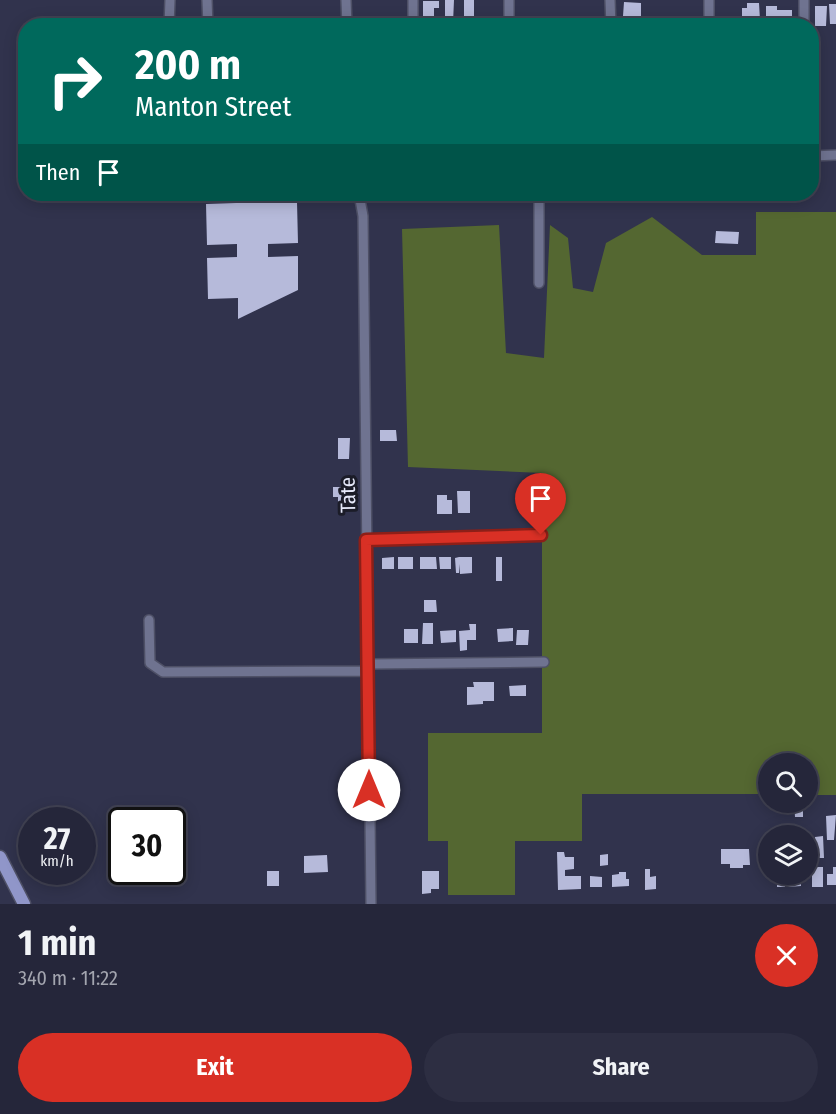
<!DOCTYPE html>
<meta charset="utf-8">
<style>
body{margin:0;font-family:"Fira Sans Condensed",sans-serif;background:#2d2e42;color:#f1f3f6;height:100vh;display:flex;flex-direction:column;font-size:22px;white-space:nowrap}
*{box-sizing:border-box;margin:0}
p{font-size:20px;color:#a3a5af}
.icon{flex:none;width:33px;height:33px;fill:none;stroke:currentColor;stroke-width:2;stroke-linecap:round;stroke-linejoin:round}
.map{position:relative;height:904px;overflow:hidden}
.sheet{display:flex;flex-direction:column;background:#25263a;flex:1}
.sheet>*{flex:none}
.hud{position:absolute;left:18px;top:18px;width:801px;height:183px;border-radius:24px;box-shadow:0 3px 15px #0003,0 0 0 2px #424354;background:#00695c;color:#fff;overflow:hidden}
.tools{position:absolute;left:758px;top:753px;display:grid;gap:12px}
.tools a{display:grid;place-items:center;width:60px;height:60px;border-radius:50%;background:#25263a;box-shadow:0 3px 15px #0003,0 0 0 2px #424354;font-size:30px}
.speed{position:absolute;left:18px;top:807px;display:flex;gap:12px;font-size:30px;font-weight:700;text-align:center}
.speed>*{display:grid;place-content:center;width:78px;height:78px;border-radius:50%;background:#25263a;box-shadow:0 3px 15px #0003,0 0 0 2px #424354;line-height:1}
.speed small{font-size:15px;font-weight:400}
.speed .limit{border:3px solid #111;border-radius:9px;background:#fff;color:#111}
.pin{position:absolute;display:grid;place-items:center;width:51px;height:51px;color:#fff;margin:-62px -26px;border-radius:50% 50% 50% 0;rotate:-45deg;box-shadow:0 0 6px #0007}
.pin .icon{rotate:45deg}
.me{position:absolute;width:66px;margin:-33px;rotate:0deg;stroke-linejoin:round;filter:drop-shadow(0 0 4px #0008)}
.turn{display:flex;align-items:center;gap:21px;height:126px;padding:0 18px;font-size:27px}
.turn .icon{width:78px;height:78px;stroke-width:2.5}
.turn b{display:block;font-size:42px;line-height:51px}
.then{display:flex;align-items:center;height:57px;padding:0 18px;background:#0003;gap:12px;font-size:22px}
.round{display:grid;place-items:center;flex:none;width:63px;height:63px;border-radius:32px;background:#2d2e42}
.overview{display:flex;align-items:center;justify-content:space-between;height:102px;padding:0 18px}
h1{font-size:36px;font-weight:700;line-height:45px}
.primary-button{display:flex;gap:12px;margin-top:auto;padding:12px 18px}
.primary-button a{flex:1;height:69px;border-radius:36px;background:#d93025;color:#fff;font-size:24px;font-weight:700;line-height:69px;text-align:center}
.primary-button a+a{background:#2d2e42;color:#f1f3f6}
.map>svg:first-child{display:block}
.green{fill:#546731}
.building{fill:#b6bada}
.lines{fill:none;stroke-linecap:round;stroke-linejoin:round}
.minor-casing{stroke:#4e5066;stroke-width:12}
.major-casing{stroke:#4e5066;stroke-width:15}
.minor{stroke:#6f7390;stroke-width:9}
.major{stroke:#9096c9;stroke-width:12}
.route-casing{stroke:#8d1f18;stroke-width:15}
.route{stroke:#d93025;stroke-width:10}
.labels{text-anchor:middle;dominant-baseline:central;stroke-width:6;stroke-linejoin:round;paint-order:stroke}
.street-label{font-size:21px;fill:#e6e9fa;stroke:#1b1c28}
</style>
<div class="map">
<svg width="836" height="904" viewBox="0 0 836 904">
<rect width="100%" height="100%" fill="#31334d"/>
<path class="green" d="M756,212H836V795H807V764H768V794H582V841H515V895H448V841H428V733H542V473L408,467L402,229L499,225L506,353L544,358L550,225L568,238L573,288L593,292L606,243L652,217L702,255H756Z"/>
<path class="building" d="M445,0H454L453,23L445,22Z
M464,0H474V18H464Z
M423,1H439V8H434V19H423Z
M624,2L641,3V17L623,16Z
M747,3H759L760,20H742V8H747Z
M829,4H836V24H830Z
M766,6H777V10H792V26H766Z
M815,6H827L826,26H815Z
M681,18L699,19V26H681Z
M236,194H268V203L297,202L298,243L268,244V257L298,256V290L238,319V298L208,299L207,258L237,257V244L207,245L206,204L236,203Z
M491,194H507V200H491Z
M559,194H570V203H559Z
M716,231L739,232L738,244L715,243Z
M380,430H396L397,441H380Z
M338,438H350L349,459H338Z
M333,487H348L347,505H338V497H333Z
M457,491H470V513H458Z
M437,495H447V500H452V514H437Z
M394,557V569H382V558Z
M398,557H413V569H398Z
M420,557H436L437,569H420Z
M439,557H451V569H440Z
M459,557H472V573L460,574L459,564V573H456L455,558Z
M496,557H502V581H496Z
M424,600H436L437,612H424Z
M423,623H433V644H422Z
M469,624H476V640H467V650L460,651L459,631L470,630Z
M513,628V641L498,642L497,629Z
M404,629H418V643H404Z
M456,630V642L441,643L440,631Z
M517,630H529L528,645H516Z
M473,682H494V701H483V704L467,705V687H474Z
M526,685V696H510L509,686Z
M794,802H803V817H795Z
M836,815L834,840H827L826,816Z
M823,836L824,858H812V854H808V847H815V837Z
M721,849H749L750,865H743V868H730V864H721Z
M557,852H564L565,857H574V869L565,870V876H581V889L558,890Z
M608,854V865L600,866V855Z
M327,855L328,872L304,873V856Z
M812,867H823V887H812Z
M833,867H836V885H827V874H833Z
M645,869H650V877L656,876V889L645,890Z
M267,871H279V886H267Z
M422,871H439V889H431V893L422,894Z
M619,872H626V879H629V886L612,887V875L619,874Z
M777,874H785V887H777Z
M788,874H801V886L788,887Z
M590,876L602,877V887H590Z"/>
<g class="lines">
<defs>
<path id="minor" d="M207,0L208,26
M346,0L347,26
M413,0V26
M509,0V26
M610,0L611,26
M709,0V26
M804,0V26
M169,26L170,0
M273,26L347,22
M812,156L836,155
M359,194L363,216L371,904
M539,194V283
M366,540L541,535
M149,620L150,663L163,672L369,671
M369,664L544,662"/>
<path id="major" d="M0,857L24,904"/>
</defs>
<use href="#minor" class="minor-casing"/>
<use href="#major" class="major-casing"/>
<use href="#minor" class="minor"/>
<use href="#major" class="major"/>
</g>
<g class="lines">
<defs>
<path id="route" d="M369,790L366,540L541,535"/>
</defs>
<use href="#route" class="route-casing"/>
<use href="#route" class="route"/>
</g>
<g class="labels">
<g class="street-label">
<text transform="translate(348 495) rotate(-91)">Tate</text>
</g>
</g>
</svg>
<div class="tools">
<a><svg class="icon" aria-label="search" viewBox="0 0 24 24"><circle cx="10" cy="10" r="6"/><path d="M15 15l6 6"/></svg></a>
<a><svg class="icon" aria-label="layers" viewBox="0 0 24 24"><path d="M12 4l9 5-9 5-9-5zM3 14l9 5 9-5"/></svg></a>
</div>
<div class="speed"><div>27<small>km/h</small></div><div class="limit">30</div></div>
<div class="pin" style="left:541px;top:535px;background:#d93025"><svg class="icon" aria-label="arrive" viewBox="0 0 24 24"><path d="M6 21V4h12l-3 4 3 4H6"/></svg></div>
<svg class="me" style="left:369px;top:790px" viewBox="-20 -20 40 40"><circle r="19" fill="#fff"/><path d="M0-13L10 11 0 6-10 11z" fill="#d93025"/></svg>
<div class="hud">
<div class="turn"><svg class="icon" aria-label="right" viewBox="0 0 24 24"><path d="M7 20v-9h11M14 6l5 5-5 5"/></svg><div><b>200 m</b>Manton Street</div></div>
<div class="then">Then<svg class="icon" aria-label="arrive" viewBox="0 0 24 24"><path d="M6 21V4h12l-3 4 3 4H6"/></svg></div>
</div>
</div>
<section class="sheet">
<div class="overview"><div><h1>1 min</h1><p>340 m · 11:22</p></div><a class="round" style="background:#d93025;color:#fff"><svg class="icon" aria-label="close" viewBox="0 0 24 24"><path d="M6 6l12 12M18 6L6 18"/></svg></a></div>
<div class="primary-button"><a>Exit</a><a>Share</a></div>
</section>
